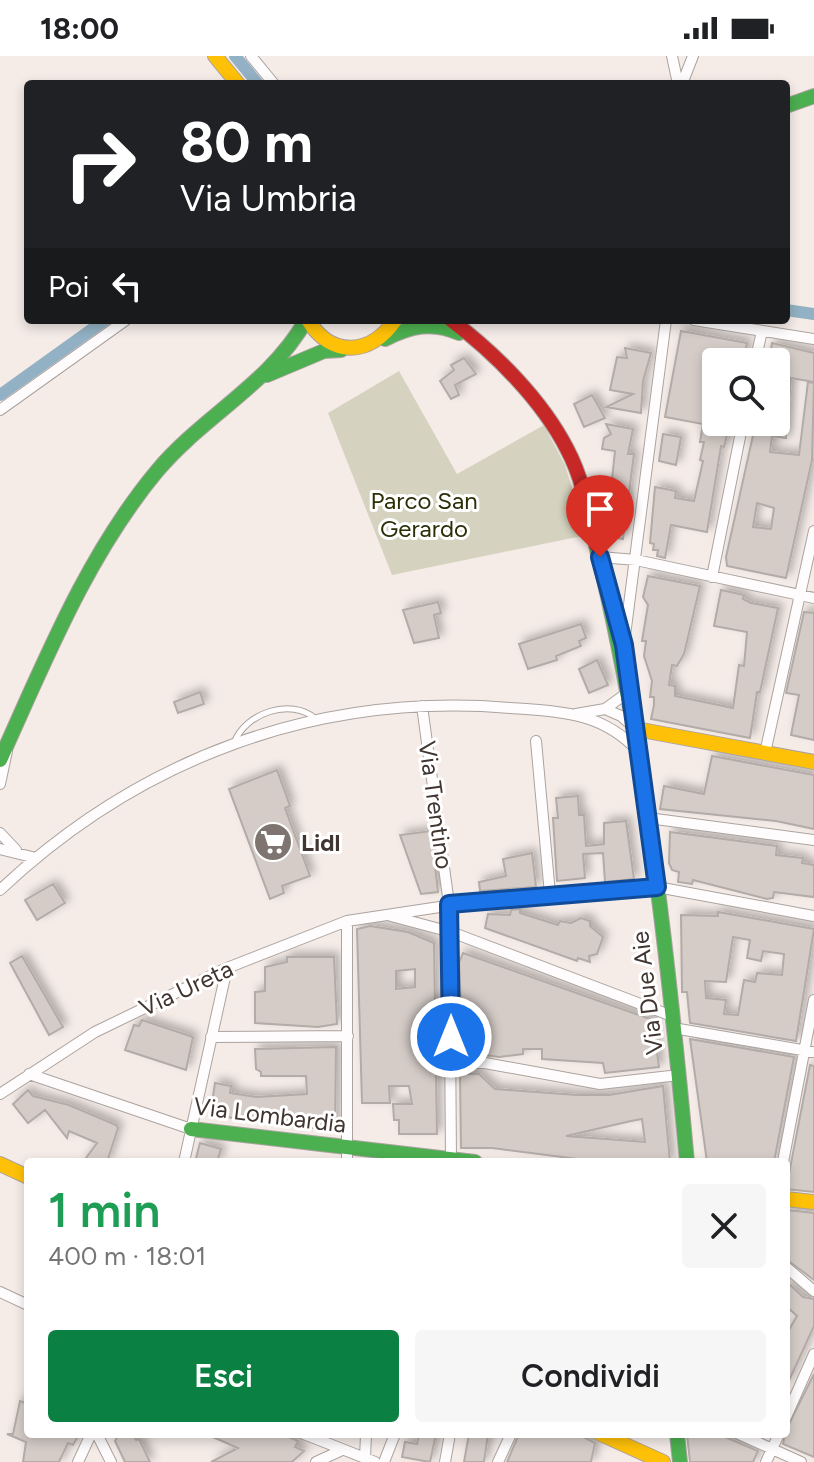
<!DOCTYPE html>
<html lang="it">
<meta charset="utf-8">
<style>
body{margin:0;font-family:Figtree,sans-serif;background:#f6f6f6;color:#202124;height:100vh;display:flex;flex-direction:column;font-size:30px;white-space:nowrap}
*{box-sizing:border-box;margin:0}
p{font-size:26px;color:#757577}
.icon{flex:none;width:44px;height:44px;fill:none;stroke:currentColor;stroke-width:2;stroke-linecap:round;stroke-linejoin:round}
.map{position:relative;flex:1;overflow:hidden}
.panel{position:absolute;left:24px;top:1102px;width:766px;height:280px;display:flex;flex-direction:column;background:#fff;border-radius:8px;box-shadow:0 4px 12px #0003}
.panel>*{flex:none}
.top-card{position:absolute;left:24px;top:24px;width:766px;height:244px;border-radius:8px;box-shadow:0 4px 12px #0003;background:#202124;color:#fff;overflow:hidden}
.controls{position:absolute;left:702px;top:292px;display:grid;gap:16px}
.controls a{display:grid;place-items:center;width:88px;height:88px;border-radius:8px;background:#fff;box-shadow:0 4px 12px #0003;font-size:40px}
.pin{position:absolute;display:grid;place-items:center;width:68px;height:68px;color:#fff;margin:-82px -34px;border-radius:50% 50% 50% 0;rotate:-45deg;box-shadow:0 0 8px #0007}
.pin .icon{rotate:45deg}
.me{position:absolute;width:88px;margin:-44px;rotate:0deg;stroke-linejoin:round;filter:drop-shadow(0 0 6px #0008)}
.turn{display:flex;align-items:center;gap:28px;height:168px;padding:0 24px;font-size:36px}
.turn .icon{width:104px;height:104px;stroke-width:2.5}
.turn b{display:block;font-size:56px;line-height:68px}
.then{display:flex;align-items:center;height:76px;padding:0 24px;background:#0003;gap:16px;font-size:30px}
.round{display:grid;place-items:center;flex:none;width:84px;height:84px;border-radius:8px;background:#f6f6f6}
.summary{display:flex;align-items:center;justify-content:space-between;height:136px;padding:0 24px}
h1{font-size:48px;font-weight:600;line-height:60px;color:#1e9e55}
.action{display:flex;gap:16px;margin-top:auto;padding:16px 24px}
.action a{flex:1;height:92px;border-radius:8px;background:#0b8043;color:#fff;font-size:32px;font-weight:600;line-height:92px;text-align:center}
.action a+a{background:#f6f6f6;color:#202124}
.status{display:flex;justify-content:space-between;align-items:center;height:56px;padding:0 40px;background:#fff;direction:ltr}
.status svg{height:22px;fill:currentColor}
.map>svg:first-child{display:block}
.green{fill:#d5d3bf}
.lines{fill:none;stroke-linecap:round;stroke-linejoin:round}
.canal{stroke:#93b1c4;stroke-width:12}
.building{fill:#d5ccc7;stroke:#b3aba7;stroke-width:2;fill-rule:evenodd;filter:url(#shadow)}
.lane-casing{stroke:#aba39f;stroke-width:7}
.street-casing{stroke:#aba39f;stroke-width:12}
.fast-casing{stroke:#aba39f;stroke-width:16}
.slow-casing{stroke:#aba39f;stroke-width:16}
.jam-casing{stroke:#aba39f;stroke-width:16}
.lane{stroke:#fefcfc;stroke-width:5}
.street{stroke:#fefcfc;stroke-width:10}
.fast{stroke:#4caf50;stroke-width:14}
.slow{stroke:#ffc107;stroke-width:14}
.jam{stroke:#c62828;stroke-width:14}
.route-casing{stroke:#114b97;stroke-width:20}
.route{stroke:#1a73e8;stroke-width:14}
.labels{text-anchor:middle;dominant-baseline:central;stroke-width:6;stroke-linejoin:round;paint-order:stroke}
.park-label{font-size:24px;fill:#2c2e06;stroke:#fff}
.street-label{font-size:24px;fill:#403530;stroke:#fff}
.poi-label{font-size:24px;font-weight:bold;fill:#403530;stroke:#fff;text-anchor:start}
</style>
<div class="status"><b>18:00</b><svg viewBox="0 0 49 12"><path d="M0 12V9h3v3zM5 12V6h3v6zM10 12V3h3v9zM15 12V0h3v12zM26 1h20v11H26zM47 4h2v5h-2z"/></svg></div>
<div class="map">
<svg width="814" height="1406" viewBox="0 0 814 1406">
<defs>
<filter id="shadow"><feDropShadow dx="4.5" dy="-4.5" stdDeviation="4" flood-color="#0004"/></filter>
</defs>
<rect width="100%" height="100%" fill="#f5ece8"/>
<path class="green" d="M399,315L457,418L544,369L565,409L587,479L392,519L328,357Z"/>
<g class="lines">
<path class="canal" d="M235,0L258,28
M786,254L814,258
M0,339L105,264"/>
</g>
<path class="building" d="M681,275L747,287L743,306L720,300L716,306V366H730L724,391L721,390L707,476L671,469L665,502L657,500L658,494H653L654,488L650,487L655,431L676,435L675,442L694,445L703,405L700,404L704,386H700L703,368L665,361Z
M772,287L814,297V326L791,322L786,382L772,380L770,396L799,399L808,326L814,327L812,404L786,522L727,510L726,501L756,366H776V306H769ZM757,447L774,452L771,473L753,471Z
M625,292L651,297L643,325L641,357L606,351L633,338L610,334L617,301L627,302Z
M464,302L476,318L455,329L459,339L451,343L440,325L454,314L451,309Z
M592,339L605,362L584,371L574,348Z
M606,368L633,373L628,398H634L623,483L612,481L608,461L615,395L602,393L604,382L611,378Z
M663,378L681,381L676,409L659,405Z
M648,520L700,530L684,598L677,610L672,609L669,629L675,630V640L733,652L739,609L744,610L747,576L714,570L721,534L744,539L743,543L751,547L778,552L760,636H757L750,682L651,663L654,649V641H650L652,625L644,600L646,585H642L648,549L643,541Z
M438,546L441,557L434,559L439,582L414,587L403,554Z
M804,556L814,557V684L791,679L799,639L786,637Z
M581,568L586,582L579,585L581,590L556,600L557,604L528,613L519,588Z
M597,604L608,629L589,637L579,613Z
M200,636L204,648L178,657L174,646Z
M712,700L814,719V773L776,765L660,753L664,730L704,738Z
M277,714L290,750L285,752L310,820L282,830L284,837L270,843L229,733Z
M578,740L579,759H584L586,790L604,788V767L626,765L634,823L605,826L603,797L583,798L585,822L557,825L553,762H558L556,742Z
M431,775L438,836L421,838L400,779Z
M670,776L777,790L776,799L803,802L802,807L814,809V841L774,836L773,842L767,843L693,824L692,828L678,826L679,816L672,814L669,807Z
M532,797L536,831L480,835L479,826L506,820L503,803Z
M53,828L65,847L37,864L25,844Z
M520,853V857L558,869L560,865L571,867L581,862L590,865V870L603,881L597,898L589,900L590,906L578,902L577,905L485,872L488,858L510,859L511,854Z
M718,856L814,873L796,985L690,967L687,936H682L681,859L718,860ZM733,881L750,884L747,902L761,905L763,895L784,898L782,919L757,917L755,926L744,924L738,959L724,958L726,944L706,942L705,925L726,926Z
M370,870L408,876L434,887L437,1078H399V1064H394L393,1048H412L409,1030H389L390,1047H362L357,873ZM415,913V931L396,933V915Z
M463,897L653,964L659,1011L605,1017L603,1007L542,1003V993H523V998L499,1001L463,996L459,907Z
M22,900L63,971L49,979L10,907Z
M287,901H334L337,968L318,971L255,967V936L265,935V911L287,906Z
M142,964L193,981L186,1014L125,994L134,969L139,970Z
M690,983L794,1001L774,1106H707Z
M336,991L335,1072H314L288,1070V1066L210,1060L215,1027L231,1030L230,1037L256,1041L307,1038L306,1020H261V1016L256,1013L255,993Z
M810,1009L814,1010V1136L786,1133Z
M460,1018H479L495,1033L577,1039H609L663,1030L670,1106H601L492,1092H461ZM642,1063L645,1086L566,1080L631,1065Z
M28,1034L33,1040L69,1049L116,1069L118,1072L107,1106H83L97,1087L69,1075L67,1082L45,1054L28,1067L13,1048Z
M200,1087L221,1093L217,1106H195Z
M786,1154L814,1157V1224L786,1203Z
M786,1225L803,1241L814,1243V1270L786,1331V1279L797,1260L786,1250Z
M814,1318V1401L783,1388L786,1374Z
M20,1345L28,1348V1378H79L73,1389L68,1387L59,1406H23L26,1386L7,1378H13Z
M119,1378H133L136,1384L139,1383L150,1406H125L115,1385Z
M206,1378H282L298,1385L295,1391L304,1395L292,1406H211L238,1392Z
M419,1378H436L430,1406L402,1401L405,1386L417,1388Z
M469,1378H488L484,1406H464Z
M519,1378H578L595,1387L591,1406H507Z
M687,1378H718L758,1395L753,1406H690Z"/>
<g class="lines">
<defs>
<path id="lane" d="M234,687C245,657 291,641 316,663"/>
<path id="street" d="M251,0L274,28
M672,0L678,28
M682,28L693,0
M694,264L814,283
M755,306L762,275
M0,354L126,264
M600,501L636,504L814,542
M712,521L743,366
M624,587L666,264
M422,650L449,848L451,1103
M605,653L621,660L636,673
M576,658L605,653L631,634
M536,685L550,838
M765,697L814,475
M0,728L7,695
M648,762L814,784
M0,777L16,794
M0,793L36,802
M0,834C140,702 317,636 511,652C562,656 602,656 638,695
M391,860L451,876L672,960
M673,972L814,996
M211,981L348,980
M451,1007H485L600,1028L679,1019
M29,1018L191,1073
M0,1038L95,976L227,912L347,865L486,844L657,831L814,860
M184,1106L227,912
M347,1106V865
M783,1106L814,944
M786,1211L814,1235
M0,1236L28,1249
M786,1361L814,1298
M97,1378L111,1406
M304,1378L375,1406
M739,1378L801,1406
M365,1403L366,1378
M78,1406L91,1378
M316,1406L340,1395
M384,1406L395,1378
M445,1406L450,1378
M498,1406L511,1378
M766,1406L779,1378"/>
<path id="fast" d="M786,50L814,40
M385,283C411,270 432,265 459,277
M267,319L324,295L341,294
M596,489C645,691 668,899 687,1106
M0,704C45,605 87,499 157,415C203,360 270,328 306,264
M191,1073L475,1106
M677,1378L680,1406"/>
<path id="slow" d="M215,0L238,28
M308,264C331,302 371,300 395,264
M636,673L814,706
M0,1108L28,1121
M786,1143L814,1146
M601,1378L663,1406"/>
<path id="jam" d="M451,264C495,297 542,344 567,393C583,423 589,457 596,489"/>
</defs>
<use href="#lane" class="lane-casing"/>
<use href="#street" class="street-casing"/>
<use href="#fast" class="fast-casing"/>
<use href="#slow" class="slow-casing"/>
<use href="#jam" class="jam-casing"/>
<use href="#lane" class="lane"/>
<use href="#street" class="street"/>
<use href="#fast" class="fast"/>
<use href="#slow" class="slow"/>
<use href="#jam" class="jam"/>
</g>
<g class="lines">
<defs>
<path id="route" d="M451,981L449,848L657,831L624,589L600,501"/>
</defs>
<use href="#route" class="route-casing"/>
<use href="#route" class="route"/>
</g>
<defs>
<symbol id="supermarket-disc" viewBox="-11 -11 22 22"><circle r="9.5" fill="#7f7570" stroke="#fff"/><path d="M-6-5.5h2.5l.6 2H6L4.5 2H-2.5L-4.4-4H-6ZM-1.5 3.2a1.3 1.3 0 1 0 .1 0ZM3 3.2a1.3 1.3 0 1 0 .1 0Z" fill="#fff"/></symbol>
</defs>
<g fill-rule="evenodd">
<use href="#supermarket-disc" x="251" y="764" width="44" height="44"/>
</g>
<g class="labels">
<g class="park-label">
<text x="424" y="444">Parco San<tspan x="424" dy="28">Gerardo</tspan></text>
</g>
<g class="street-label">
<text transform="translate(436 749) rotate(82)">Via Trentino</text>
<text transform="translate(186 932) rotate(-25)">Via Ureta</text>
<text transform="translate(647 937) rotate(-97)">Via Due Aie</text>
<text transform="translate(270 1059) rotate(7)">Via Lombardia</text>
</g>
<g class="poi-label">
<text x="301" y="786">Lidl</text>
</g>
</g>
</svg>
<div class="controls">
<a><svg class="icon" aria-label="search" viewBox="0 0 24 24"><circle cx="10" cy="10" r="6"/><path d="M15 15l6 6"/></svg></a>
</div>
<div class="pin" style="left:600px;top:501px;background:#d93025"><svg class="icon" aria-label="arrive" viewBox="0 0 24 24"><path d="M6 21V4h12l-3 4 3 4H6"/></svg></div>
<svg class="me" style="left:451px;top:981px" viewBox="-20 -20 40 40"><circle r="17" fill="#1a73e8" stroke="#fff" stroke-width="3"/><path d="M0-11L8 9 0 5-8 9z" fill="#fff"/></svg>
<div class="top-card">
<div class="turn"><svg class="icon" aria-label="right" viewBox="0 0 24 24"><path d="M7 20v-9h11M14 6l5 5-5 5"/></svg><div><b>80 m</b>Via Umbria</div></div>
<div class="then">Poi<svg class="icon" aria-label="left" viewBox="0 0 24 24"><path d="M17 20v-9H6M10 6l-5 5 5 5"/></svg></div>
</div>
<section class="panel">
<div class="summary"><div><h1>1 min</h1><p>400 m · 18:01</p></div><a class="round"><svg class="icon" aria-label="close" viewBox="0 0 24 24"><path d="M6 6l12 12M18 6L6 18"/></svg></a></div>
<div class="action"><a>Esci</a><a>Condividi</a></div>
</section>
</div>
